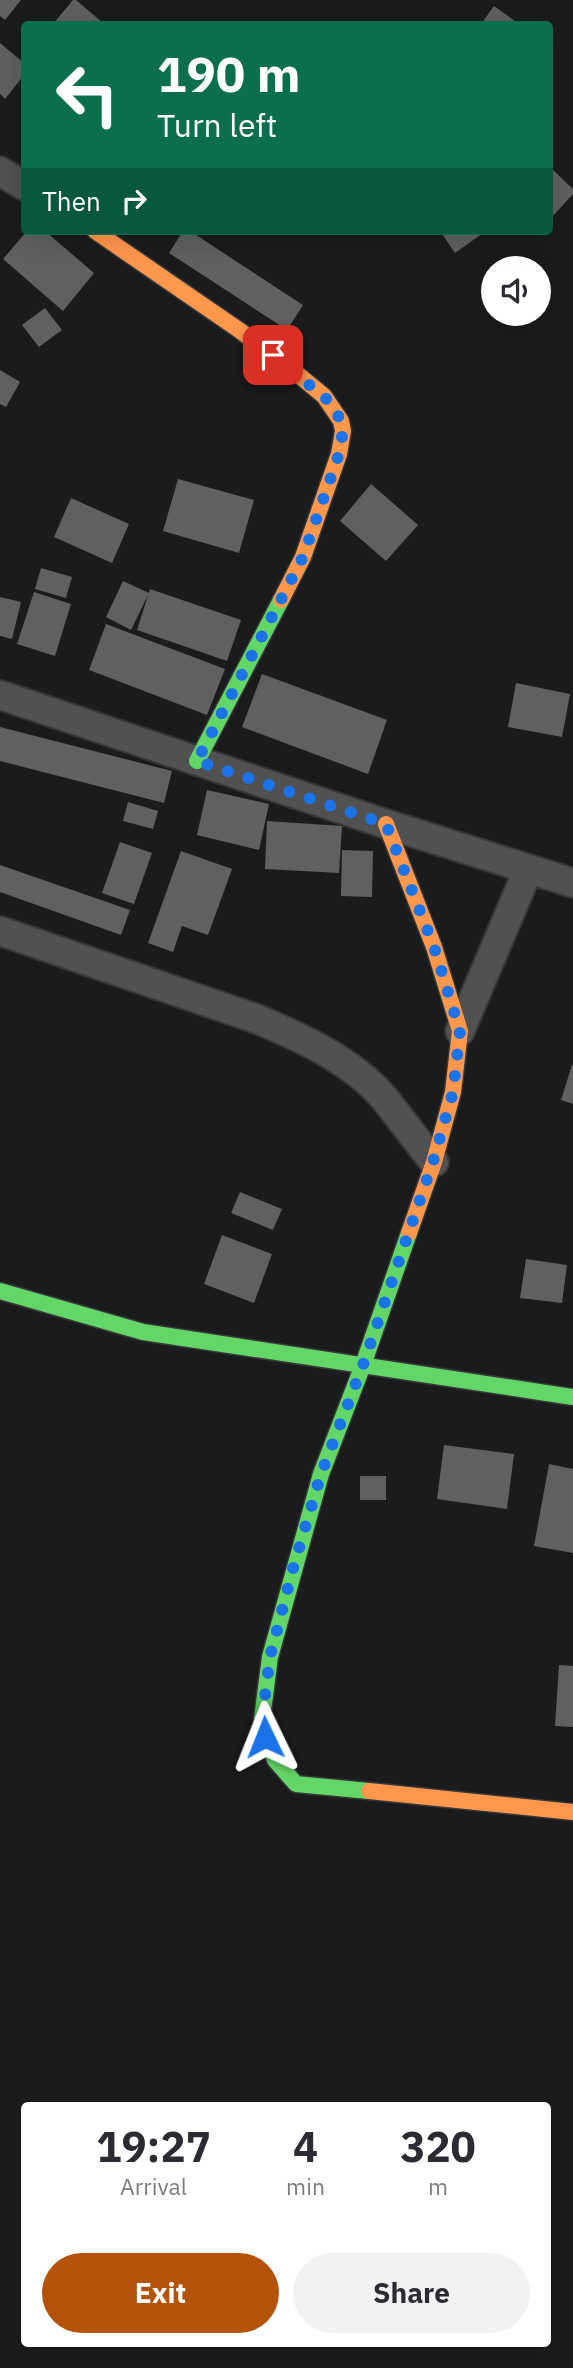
<!DOCTYPE html>
<style>
body{margin:0;font-family:"IBM Plex Sans",sans-serif;background:#f2f2f3;color:#2b2b33;height:100vh;display:flex;flex-direction:column;font-size:26px;white-space:nowrap}
*{box-sizing:border-box;margin:0}
p{font-size:23px;color:#7c7c81}
.icon{flex:none;width:38px;height:38px;fill:none;stroke:currentColor;stroke-width:2;stroke-linecap:round;stroke-linejoin:round}
.map{position:relative;flex:1;overflow:hidden}
.drawer{position:absolute;left:21px;top:2102px;width:530px;height:245px;display:flex;flex-direction:column;background:#fff;border-radius:7px;box-shadow:0 7px 28px #0002}
.drawer>*{flex:none}
.banner{position:absolute;left:21px;top:21px;width:532px;height:214px;border-radius:7px;box-shadow:0 7px 28px #0002;background:#0b6e4f;color:#fff;overflow:hidden}
.buttons{position:absolute;left:481px;top:256px;display:grid;gap:14px}
.buttons a{display:grid;place-items:center;width:70px;height:70px;border-radius:50%;background:#fff;box-shadow:0 7px 28px #0002;font-size:35px}
.pin{position:absolute;display:grid;place-items:center;width:60px;height:60px;color:#fff;margin:-30px;border-radius:14px;box-shadow:0 4px 10px #0006}
.me{position:absolute;width:77px;margin:-38px;rotate:358deg;stroke-linejoin:round;filter:drop-shadow(0 0 5px #0008)}
.turn{display:flex;align-items:center;gap:24px;height:147px;padding:0 21px;font-size:32px}
.turn .icon{width:91px;height:91px;stroke-width:2.5}
.turn b{display:block;font-size:49px;line-height:60px}
.then{display:flex;align-items:center;height:66px;padding:0 21px;background:#0003;gap:14px;font-size:26px}
.eta{display:flex;justify-content:space-evenly;align-items:center;height:119px;text-align:center}
.eta b{font-size:42px;font-weight:800;line-height:49px}
.primary-button{display:flex;gap:14px;margin-top:auto;padding:14px 21px}
.primary-button a{flex:1;height:80px;border-radius:42px;background:#b45309;color:#fff;font-size:28px;font-weight:800;line-height:80px;text-align:center}
.primary-button a+a{background:#f2f2f3;color:#2b2b33}
.map>svg:first-child{display:block}
.building{fill:#5f6061}
.lines{fill:none;stroke-linecap:round;stroke-linejoin:round}
.street-casing{stroke:#373738;stroke-width:32}
.fast-casing{stroke:#373738;stroke-width:19}
.slow-casing{stroke:#373738;stroke-width:19}
.street{stroke:#515152;stroke-width:28}
.fast{stroke:#63d668;stroke-width:16}
.slow{stroke:#ff974d;stroke-width:16}
.route{stroke:#1a73e8;stroke-width:12;stroke-dasharray:0 21.6}
</style>
<div class="map">
<svg width="573" height="2368" viewBox="0 0 573 2368">
<rect width="100%" height="100%" fill="#1a1b1c"/>
<path class="building" d="M0,0H21L5,20L0,16Z
M73,0H76L103,23L101,24H53Z
M494,6L519,24H481Z
M0,43L24,63V75L5,99L0,94Z
M550,167L573,189V194L550,219Z
M27,231H45L94,273L63,311L3,259Z
M183,231H190L303,305L287,330L169,253Z
M440,231H486L455,253Z
M45,308L62,330L39,347L22,325Z
M0,370L20,382L6,407L0,404Z
M178,479L254,500L239,553L163,531Z
M371,484L418,525L386,561L340,521Z
M71,498L129,524L112,563L54,537Z
M41,568L72,577L66,598L35,589Z
M123,581L149,593L131,630L106,617Z
M150,589L241,620L227,661L137,630Z
M34,592L71,604L55,656L17,644Z
M0,597L21,602L12,639L0,636Z
M106,624L225,669L207,715L89,670Z
M262,674L387,720L368,774L242,727Z
M516,683L570,694L562,737L508,727Z
M0,727L172,771L164,803L0,761Z
M207,790L269,804L259,850L197,835Z
M128,802L158,811L153,829L123,821Z
M267,821L342,826L339,873L265,869Z
M120,842L152,853L134,904L102,893Z
M342,850L373,851L372,897L341,896Z
M181,851L232,869L208,935L182,926L173,952L148,943Z
M0,865L130,910L121,935L0,892Z
M572,1065H573V1104L561,1100Z
M240,1192L282,1209L273,1230L231,1213Z
M222,1235L272,1254L254,1303L204,1284Z
M526,1259L567,1265L562,1303L520,1298Z
M444,1445L514,1454L507,1509L437,1499Z
M549,1464L573,1469V1553L534,1546Z
M360,1476H386V1500H360Z
M559,1665L573,1666V1727L555,1726Z"/>
<g class="lines">
<defs>
<path id="street" d="M0,171L24,186
M0,695L386,824L573,883
M0,931L257,1019C302,1038 351,1060 384,1098C401,1119 417,1141 434,1162
M460,1031L528,870"/>
<path id="fast" d="M197,761L281,600
M0,1291L143,1332L573,1397
M369,1791L296,1784L275,1760L265,1736L262,1719L270,1657L321,1474L363,1365L409,1233"/>
<path id="slow" d="M95,231L239,330L290,368L324,396L341,421L343,431L339,454L303,557L281,600
M386,824L434,947L460,1031L453,1092L434,1162L409,1233
M369,1791L573,1812"/>
</defs>
<use href="#street" class="street-casing"/>
<use href="#fast" class="fast-casing"/>
<use href="#slow" class="slow-casing"/>
<use href="#street" class="street"/>
<use href="#fast" class="fast"/>
<use href="#slow" class="slow"/>
</g>
<g class="lines">
<path class="route" d="M265,1737L262,1719L270,1657L292,1572L321,1474L363,1365L433,1162L453,1092L460,1031L434,947L386,824L197,761L303,557L339,454L343,431L341,421L330,402L273,355"/>
</g>
</svg>
<div class="buttons">
<a><svg class="icon" aria-label="sound" viewBox="0 0 24 24"><path d="M4 9h4l5-4v14l-5-4H4zM17 9q2 3 0 6"/></svg></a>
</div>
<div class="pin" style="left:273px;top:355px;background:#d93025"><svg class="icon" aria-label="arrive" viewBox="0 0 24 24"><path d="M6 21V4h12l-3 4 3 4H6"/></svg></div>
<svg class="me" style="left:265px;top:1737px" viewBox="-20 -20 40 40"><path d="M0-17L14 15 0 8-14 15z" fill="#1a73e8" stroke="#fff" stroke-width="4"/></svg>
<div class="banner">
<div class="turn"><svg class="icon" aria-label="left" viewBox="0 0 24 24"><path d="M17 20v-9H6M10 6l-5 5 5 5"/></svg><div><b>190 m</b>Turn left</div></div>
<div class="then">Then<svg class="icon" aria-label="right" viewBox="0 0 24 24"><path d="M7 20v-9h11M14 6l5 5-5 5"/></svg></div>
</div>
<section class="drawer">
<div class="eta">
<div><b>19:27</b><p>Arrival</p></div>
<div><b>4</b><p>min</p></div>
<div><b>320</b><p>m</p></div>
</div>
<div class="primary-button"><a>Exit</a><a>Share</a></div>
</section>
</div>
